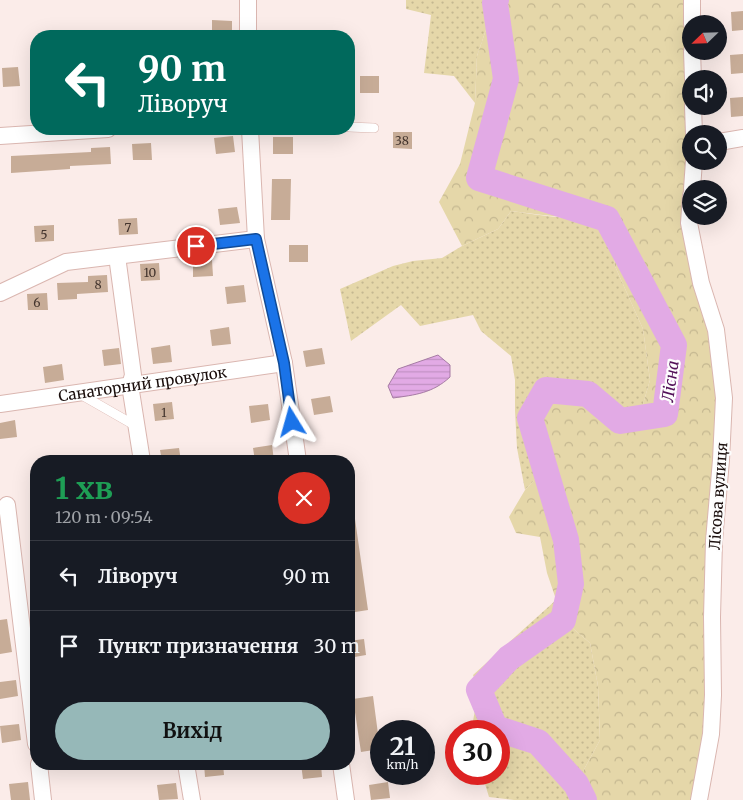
<!DOCTYPE html>
<html lang="uk">
<meta charset="utf-8">
<style>
body{margin:0;font-family:Merriweather,serif;background:#20242c;color:#f1f3f6;height:100vh;display:flex;flex-direction:column;font-size:19px;white-space:nowrap}
*{box-sizing:border-box;margin:0}
p{font-size:16px;color:#9ea1a6}
.icon{flex:none;width:28px;height:28px;fill:none;stroke:currentColor;stroke-width:2;stroke-linecap:round;stroke-linejoin:round}
.map{position:relative;flex:1;overflow:hidden}
.side{position:absolute;left:30px;top:455px;width:325px;height:315px;display:flex;flex-direction:column;background:#171b24;border-radius:20px;box-shadow:0 5px 20px #0002}
.side>*{flex:none}
.hud{position:absolute;left:30px;top:30px;width:325px;height:105px;border-radius:20px;box-shadow:0 5px 20px #0002;background:#00695c;color:#fff;overflow:hidden}
.needle{width:32px;rotate:247deg}
.buttons{position:absolute;left:682px;top:15px;display:grid;gap:10px}
.buttons a{display:grid;place-items:center;width:45px;height:45px;border-radius:50%;background:#171b24;box-shadow:0 5px 20px #0002;font-size:25px}
.speed{position:absolute;left:370px;top:720px;display:flex;gap:10px;font-size:25px;font-weight:700;text-align:center}
.speed>*{display:grid;place-content:center;width:65px;height:65px;border-radius:50%;background:#171b24;box-shadow:0 5px 20px #0002;line-height:1}
.speed small{font-size:12px;font-weight:400}
.speed .limit{border:8px solid #d22;background:#fff;color:#111}
.pin{position:absolute;display:grid;place-items:center;width:42px;height:42px;color:#fff;margin:-21px;border:2px solid #fff;border-radius:50%;box-shadow:0 1px 5px #0007}
.me{position:absolute;width:55px;margin:-28px;rotate:352deg;stroke-linejoin:round;filter:drop-shadow(0 0 4px #0008)}
.turn{display:flex;align-items:center;gap:18px;height:105px;padding:0 25px;font-size:22px}
.turn .icon{width:65px;height:65px;stroke-width:2.5}
.turn b{display:block;font-size:35px;line-height:42px}
.round{display:grid;place-items:center;flex:none;width:52px;height:52px;border-radius:26px;background:#20242c}
.head{display:flex;align-items:center;justify-content:space-between;height:85px;padding:0 25px}
h1{font-size:30px;font-weight:700;line-height:38px;color:#1e9e55}
.button{display:flex;gap:10px;margin-top:auto;padding:10px 25px}
.button a{flex:1;height:58px;border-radius:30px;background:#96b8b8;color:#111;font-size:20px;font-weight:700;line-height:58px;text-align:center}
ul{padding:0;list-style:none}
li{display:flex;align-items:center;gap:15px;height:70px;padding:0 25px;border-top:1px solid #363941}
li div{flex:1}
li b{display:block;font-size:19px}
li em{font-style:normal}
.map>svg:first-child{display:block}
.grass{fill:url(#grass-dots)}
.forest{fill:url(#forest-crowns)}
.water{fill:url(#water-rules);stroke:#a67ba4}
.lines{fill:none;stroke-linecap:round;stroke-linejoin:round}
.river{stroke:#e2aae5;stroke-width:26}
.building{fill:#c7ac97}
.service-casing{stroke:#dab6b0;stroke-width:10}
.minor-casing{stroke:#dab6b0;stroke-width:18}
.service{stroke:#fff;stroke-width:9}
.minor{stroke:#fff;stroke-width:16}
.route-casing{stroke:#114b97;stroke-width:12}
.route{stroke:#1a73e8;stroke-width:9}
.labels{text-anchor:middle;dominant-baseline:central;stroke-width:4.5;stroke-linejoin:round;paint-order:stroke}
.number-label{font-size:12px;fill:#44352e}
.street-label{font-size:15px;fill:#190d0b;stroke:#fdfdfd}
.water-label{font-size:16px;font-style:italic;fill:#531159;stroke:#fdfdfd}
</style>
<div class="map">
<svg width="743" height="800" viewBox="0 0 743 800">
<defs>
<pattern id="grass-dots" width="8" height="8" patternUnits="userSpaceOnUse" patternTransform="scale(1.25)"><rect width="8" height="8" fill="#e5d7a9"/><path d="M2 2h.1M6 6h.1" fill="none" stroke="#c4b790" stroke-width="1.8" stroke-linecap="round"/></pattern>
<pattern id="forest-crowns" width="20" height="18" patternUnits="userSpaceOnUse" patternTransform="scale(1.25)"><rect width="20" height="18" fill="#e5d7a9"/><path d="M2 6a3 3 0 1 1 6 0M12 15a3 3 0 1 1 6 0" fill="none" stroke="#c4b790"/></pattern>
<pattern id="water-rules" width="6" height="5" patternUnits="userSpaceOnUse" patternTransform="scale(1.25)"><rect width="6" height="5" fill="#e2aae5"/><path d="M0 2.5h6" fill="none" stroke="#c191c3"/></pattern>
</defs>
<rect width="100%" height="100%" fill="#fbece9"/>
<path class="grass" d="M406,0H496L477,56L475,103L454,76L424,73L431,15L406,9Z
M511,211C546,216 586,223 621,216L614,264L643,329L650,380L639,418L620,421L588,394L530,418L544,470L525,490L517,448L515,411V380L511,356L481,331L473,315L420,326L401,305L351,341L340,289L393,266L413,261L442,258L462,246L498,229Z
M556,600L563,620L590,643L598,686L600,740L576,784L584,800H514L489,797L482,774H499V731H471L479,690L473,675Z"/>
<path class="forest" d="M496,0H692V189L724,398L699,800H584L576,784L600,740L598,686L590,643L563,620L547,573L540,537L516,533L509,517L525,490L544,470L530,418L546,390L588,394L620,421L639,418L650,380L643,329L614,264L621,216C585,221 548,216 511,211L498,229L462,246L439,202L460,164L475,103L477,56Z"/>
<path class="water" d="M438,355L450,365V377C433,393 415,395 393,398L388,386L398,369Z"/>
<g class="lines">
<path class="river" d="M496,0L495,3L506,79L479,178L607,219L674,345L665,414L620,421L588,394L546,390L530,418L566,540L571,584L563,620L509,658L479,690L495,728L538,742L576,784L584,800"/>
</g>
<path class="building" d="M743,11V30L732,31L731,12Z
M212,20L232,21V36H212Z
M743,54V73L731,74L730,55Z
M18,67L20,86L3,87L2,68Z
M360,76H379V93H360Z
M743,97V116L731,117L730,98Z
M393,132H412V149L393,148Z
M233,136L235,152L216,154L214,138Z
M273,137H293V154H273Z
M151,143L152,160H133L132,144Z
M110,147L111,164L70,166V169L11,173V156L91,152V148Z
M272,179H291L290,220H271Z
M237,207L240,223L220,225L218,209Z
M137,218L138,234L119,235L118,219Z
M54,225V241L35,242L34,226Z
M289,245H308V262H289Z
M193,260H212L213,276L193,277Z
M159,263L160,280L141,281L140,264Z
M107,275L108,292L77,294V299L58,300L57,283L88,282V276Z
M244,285L246,302L227,304L225,287Z
M47,293L48,310H28L27,294Z
M229,327L231,344L212,346L210,330Z
M170,345L172,362L153,364L151,348Z
M119,348L121,364L104,366L102,350Z
M322,348L325,364L306,367L303,351Z
M62,364L64,380L45,383L43,367Z
M330,396L333,412L314,415L311,399Z
M172,402L174,419L155,421L153,404Z
M268,404L270,420L251,423L249,406Z
M15,420L17,437L0,439V423Z
M272,445L274,461H255L253,448Z
M179,448L181,461H162L160,450Z
M349,519H355L368,610L349,613Z
M7,619L12,652L0,654V620Z
M364,639L366,655L349,658V641Z
M16,680L18,696L0,699V682Z
M373,696L380,749L361,752L353,699Z
M19,724L21,740L2,743L0,726Z
M204,764H223L224,775L205,777Z
M301,764H321L322,777L303,779Z
M28,782L30,800H11L9,784Z
M388,782L390,798L371,800L369,785Z
M176,783L178,799L159,800L157,785Z"/>
<g class="lines">
<defs>
<path id="service" d="M349,127L374,128
M80,394L136,426"/>
<g id="minor">
<path d="M248,0V36"/>
<path d="M692,24V0"/>
<path d="M692,51L693,79"/>
<path d="M693,106L694,134"/>
<path d="M250,129L256,239L284,363L298,461"/>
<path d="M0,136L108,129"/>
<path d="M719,142L743,138"/>
<path d="M692,189L694,161"/>
<path d="M691,195L689,223L701,283L716,330L724,398L721,460L714,541L712,617L713,695L711,734L699,800"/>
<path d="M117,256L133,375L130,385L142,461"/>
<path d="M0,293L66,262L256,239"/>
<path id="s1" d="M0,404L284,363"/>
<path d="M7,505L36,744"/>
<path d="M39,764L43,800"/>
<path d="M186,764L192,800"/>
<path d="M341,764L346,800"/>
</g>
</defs>
<use href="#service" class="service-casing"/>
<use href="#minor" class="minor-casing"/>
<use href="#service" class="service"/>
<use href="#minor" class="minor"/>
</g>
<g class="lines">
<defs>
<path id="route" d="M196,246L256,239L284,363L292,422"/>
</defs>
<use href="#route" class="route-casing"/>
<use href="#route" class="route"/>
</g>
<g class="labels">
<g class="number-label">
<text x="402" y="140">38</text>
<text x="128" y="227">7</text>
<text x="44" y="234">5</text>
<text x="150" y="272">10</text>
<text x="98" y="284">8</text>
<text x="37" y="302">6</text>
<text x="164" y="412">1</text>
</g>
<g class="street-label">
<text stroke="none"><textPath href="#s1" startOffset="144">Санаторний провулок</textPath></text>
<text transform="translate(718 496) rotate(-86)">Лісова вулиця</text>
</g>
<g class="water-label">
<text transform="translate(670 381) rotate(-82)">Лісна</text>
</g>
</g>
</svg>
<div class="buttons">
<a><svg class="needle" viewBox="-14 -14 28 28"><path d="M0-13l5 13h-10z" fill="#e53935"/><path d="M0 13l5-13h-10z" fill="#9ea1a6"/></svg></a>
<a><svg class="icon" aria-label="sound" viewBox="0 0 24 24"><path d="M4 9h4l5-4v14l-5-4H4zM17 9q2 3 0 6"/></svg></a>
<a><svg class="icon" aria-label="search" viewBox="0 0 24 24"><circle cx="10" cy="10" r="6"/><path d="M15 15l6 6"/></svg></a>
<a><svg class="icon" aria-label="layers" viewBox="0 0 24 24"><path d="M12 4l9 5-9 5-9-5zM3 14l9 5 9-5"/></svg></a>
</div>
<div class="speed"><div>21<small>km/h</small></div><div class="limit">30</div></div>
<div class="pin" style="left:196px;top:246px;background:#d93025"><svg class="icon" aria-label="arrive" viewBox="0 0 24 24"><path d="M6 21V4h12l-3 4 3 4H6"/></svg></div>
<svg class="me" style="left:292px;top:422px" viewBox="-20 -20 40 40"><path d="M0-17L14 15 0 8-14 15z" fill="#1a73e8" stroke="#fff" stroke-width="4"/></svg>
<div class="hud">
<div class="turn"><svg class="icon" aria-label="left" viewBox="0 0 24 24"><path d="M17 20v-9H6M10 6l-5 5 5 5"/></svg><div><b>90 m</b>Ліворуч</div></div>
</div>
<section class="side">
<div class="head"><div><h1>1 хв</h1><p>120 m · 09:54</p></div><a class="round" style="background:#d93025;color:#fff"><svg class="icon" aria-label="close" viewBox="0 0 24 24"><path d="M6 6l12 12M18 6L6 18"/></svg></a></div>
<ul>
<li><svg class="icon" aria-label="left" viewBox="0 0 24 24"><path d="M17 20v-9H6M10 6l-5 5 5 5"/></svg><div><b>Ліворуч</b></div><em>90 m</em></li>
<li><svg class="icon" aria-label="arrive" viewBox="0 0 24 24"><path d="M6 21V4h12l-3 4 3 4H6"/></svg><div><b>Пункт призначення</b></div><em>30 m</em></li>
</ul>
<div class="button"><a>Вихід</a></div>
</section>
</div>
